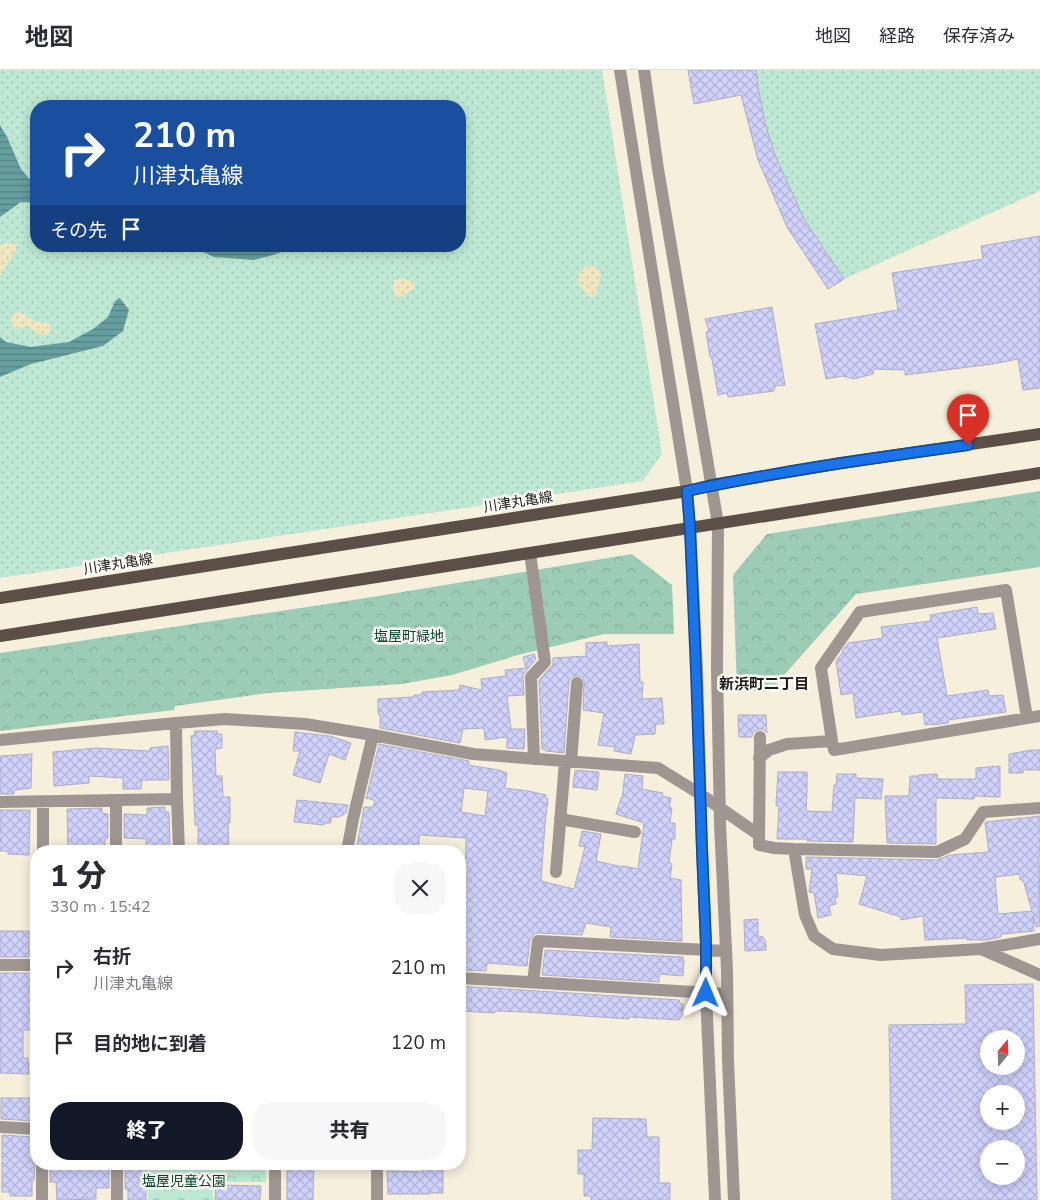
<!DOCTYPE html>
<html lang="ja">
<meta charset="utf-8">
<style>
body{margin:0;font-family:"Nunito Sans","Noto Sans JP",sans-serif;background:#f7f7f7;color:#2b2b33;height:100vh;display:flex;flex-direction:column;font-size:19px;white-space:nowrap}
*{box-sizing:border-box;margin:0}
p{font-size:16px;color:#7c7c81}
.icon{flex:none;width:28px;height:28px;fill:none;stroke:currentColor;stroke-width:2;stroke-linecap:round;stroke-linejoin:round}
.map{position:relative;flex:1;overflow:hidden}
.sheet{position:absolute;left:30px;top:775px;width:436px;height:325px;display:flex;flex-direction:column;background:#fff;border-radius:20px;box-shadow:0 2px 12px #0003}
.sheet>*{flex:none}
.hud{position:absolute;left:30px;top:30px;width:436px;height:152px;border-radius:20px;box-shadow:0 2px 12px #0003;background:#1a4fa0;color:#fff;overflow:hidden}
.needle{width:32px;rotate:19deg}
.buttons{position:absolute;left:980px;top:960px;display:grid;gap:10px}
.buttons a{display:grid;place-items:center;width:45px;height:45px;border-radius:50%;background:#fff;box-shadow:0 2px 12px #0003;font-size:25px}
.pin{position:absolute;display:grid;place-items:center;width:42px;height:42px;color:#fff;margin:-51px -21px;border-radius:50% 50% 50% 0;rotate:-45deg;box-shadow:0 0 5px #0007}
.pin .icon{rotate:45deg}
.me{position:absolute;width:55px;margin:-28px;rotate:1deg;stroke-linejoin:round;filter:drop-shadow(0 0 4px #0008)}
.turn{display:flex;align-items:center;gap:18px;height:105px;padding:0 20px;font-size:22px}
.turn .icon{width:65px;height:65px;stroke-width:2.5}
.turn b{display:block;font-size:35px;line-height:42px}
.then{display:flex;align-items:center;height:48px;padding:0 20px;background:#0003;gap:10px;font-size:19px}
.round{display:grid;place-items:center;flex:none;width:52px;height:52px;border-radius:20px;background:#f7f7f7}
.summary{display:flex;align-items:center;justify-content:space-between;height:85px;padding:0 20px}
h1{font-size:30px;font-weight:800;line-height:38px}
.cta{display:flex;gap:10px;margin-top:auto;padding:10px 20px}
.cta a{flex:1;height:58px;border-radius:20px;background:#111827;color:#fff;font-size:20px;font-weight:800;line-height:58px;text-align:center}
.cta a+a{background:#f7f7f7;color:#2b2b33}
ul{padding:0;list-style:none}
li{display:flex;align-items:center;gap:15px;height:75px;padding:0 20px}
li div{flex:1}
li b{display:block;font-size:19px}
li em{font-style:normal}
header{display:flex;align-items:center;gap:30px;box-sizing:border-box;height:70px;padding:0 25px;background:#fff;border-bottom:1px solid #e1e1e2}
header strong{font-size:24px}
nav{display:flex;gap:28px;margin-inline-start:auto;font-size:18px}
.map>svg:first-child{display:block}
.grass{fill:url(#grass-dots);fill-rule:evenodd}
.forest{fill:url(#forest-crowns)}
.sand{fill:url(#sand-dots)}
.park{fill:url(#park-crowns)}
.water{fill:url(#water-rules)}
.building{fill:url(#building-cross-hatch);stroke:#aeaec1;fill-rule:evenodd}
.lines{fill:none;stroke-linecap:round;stroke-linejoin:round}
.minor{stroke:#9f9692;stroke-width:12}
.major{stroke:#5c4f47;stroke-width:12}
.route-casing{stroke:#114b97;stroke-width:12}
.route{stroke:#1a73e8;stroke-width:9}
.labels{text-anchor:middle;dominant-baseline:central;stroke-width:5;stroke-linejoin:round;paint-order:stroke}
.street-label{font-size:14px;fill:#1e1b15;stroke:#fefcf8}
.park-label{font-size:14px;fill:#064630;stroke:#fefcf8}
.neighbourhood-label{font-size:15px;font-weight:bold;fill:#1e1b15;stroke:#fefcf8}
</style>
<header>
<strong>地図</strong>
<nav><a>地図</a><a>経路</a><a>保存済み</a></nav>
</header>
<div class="map">
<svg width="1040" height="1130" viewBox="0 0 1040 1130">
<defs>
<pattern id="grass-dots" width="8" height="8" patternUnits="userSpaceOnUse" patternTransform="scale(1.25)"><rect width="8" height="8" fill="#bee8d3"/><path d="M2 2h.1M6 6h.1" fill="none" stroke="#a3c6b4" stroke-width="1.8" stroke-linecap="round"/></pattern>
<pattern id="forest-crowns" width="20" height="18" patternUnits="userSpaceOnUse" patternTransform="scale(1.25)"><rect width="20" height="18" fill="#9cccb5"/><path d="M2 6a3 3 0 1 1 6 0M12 15a3 3 0 1 1 6 0" fill="none" stroke="#86af9b"/></pattern>
<pattern id="sand-dots" width="8" height="8" patternUnits="userSpaceOnUse" patternTransform="scale(1.25)"><rect width="8" height="8" fill="#efe6c0"/><path d="M2 2h.1M6 6h.1" fill="none" stroke="#ccc5a4" stroke-width="1.8" stroke-linecap="round"/></pattern>
<pattern id="park-crowns" width="20" height="18" patternUnits="userSpaceOnUse" patternTransform="scale(1.25)"><rect width="20" height="18" fill="#bee8d3"/><path d="M2 6a3 3 0 1 1 6 0M12 15a3 3 0 1 1 6 0" fill="none" stroke="#a3c6b4"/></pattern>
<pattern id="water-rules" width="6" height="5" patternUnits="userSpaceOnUse" patternTransform="scale(1.25)"><rect width="6" height="5" fill="#669f9f"/><path d="M0 2.5h6" fill="none" stroke="#538180"/></pattern>
<pattern id="building-cross-hatch" width="8" height="8" patternUnits="userSpaceOnUse" patternTransform="scale(1.25)"><rect width="8" height="8" fill="#d0d1fc"/><path d="M0 0l8 8M0 8l8-8" fill="none" stroke="#b2b3d7"/></pattern>
</defs>
<rect width="100%" height="100%" fill="#f6efdc"/>
<path class="grass" d="M0,0H602L662,384L643,411L0,508ZM36,36H460V176H36Z
M756,0H1040V121L844,209L804,149L775,85L765,53L759,22Z"/>
<path class="forest" d="M1040,421V497L856,524L769,622L737,620L733,505L767,464Z
M632,484L672,515L674,564H604L518,585L452,605L402,614L268,623L175,636L174,640L0,661V583L360,529Z"/>
<path class="sand" d="M6,173L17,174C16,186 4,195 0,207V176Z
M588,195L597,198L601,204L596,225L591,227C578,218 572,207 588,195Z
M402,209L415,212L414,219L404,225L396,228L393,220L394,210Z
M21,242L36,252H45L50,255V263C31,271 38,251 17,259L12,256L11,250L14,244Z"/>
<path class="park" d="M147,1094H265L266,1112H213V1130H148Z"/>
<path class="water" d="M0,55L7,67L21,99L36,117V133L21,132L0,147Z
M190,176H284L280,183L254,190L214,187Z
M120,228L129,240L123,261L103,276L31,294L0,307V267L6,272L31,277L69,272L93,259L108,247L115,231Z"/>
<path class="building" d="M688,0H756L759,22L765,53L775,85L804,149L844,209L828,219L787,157L758,90L741,25L694,34Z
M1040,166V318L1023,320L1018,289L993,294L905,305V300L874,299L873,304L854,309L843,306L826,309L815,254L898,240L892,203L983,189L981,176Z
M772,237L785,315L775,316L774,321L728,327L727,323L718,325L712,289L710,287L706,262L709,261L705,249Z
M977,537L978,544L993,543L996,559L937,568L947,626L988,620L989,626L1003,625L1006,642L948,650V653L933,655V654L925,655L923,642L902,645L901,641L856,648L853,623L841,625L836,591L841,584L843,583L842,581L848,573L883,568L881,557L931,551L930,545Z
M607,572V576L639,574L640,612H643L642,629L662,628L664,654H656L655,664L635,665L631,684L614,681L615,677L598,675L604,643L583,640L584,610L581,606H574L571,608L569,612L564,683L546,681L542,679L539,610L551,597L553,594V588L586,586V573Z
M534,584L536,589L523,605L524,625L507,626L511,659H525L524,679L507,678V667L485,670L484,658L463,659L460,673L380,658V644H378V629L414,627V625H422V622L459,620L460,615L482,620L481,609L506,606L505,600L526,598L523,587Z
M738,645H766L767,663L764,660L760,659L753,662L752,667H739Z
M194,661H217V664H222V678L215,679L216,706H222L223,727H230V753H228L229,780H216L215,781H198V755H195L191,666L195,665Z
M295,662L330,666L351,673L345,690L329,684L320,713L293,705L300,681H293Z
M379,674L469,691L468,695L499,700L507,703L505,718L528,721L546,725V728L548,729L545,754L541,811L574,819L585,777L579,776L582,761L601,764L596,791L623,797V796L638,799L644,753L616,744L621,728H622L625,704L643,706L642,719L663,723L662,726L671,728L669,738H672L670,753H675V769H672L669,793L672,794L670,808L681,810L682,871L610,867L611,857L586,853L582,865L538,863L534,864L530,870L527,896L487,893L486,901L460,900V870H462L465,821L466,768L419,765V781H356L364,737H373L375,731L368,728L366,729ZM464,718L488,721L485,746L461,742Z
M168,676L169,710H142L141,719H123V708L89,706V713L54,716L53,682L96,678L150,681V678Z
M1031,680H1040V700H1023V703H1009V684Z
M32,684L31,718L14,720V724H0V686Z
M1000,696V727L974,726V729L936,728V774L887,773L885,726H909L910,706H920L919,705L937,704V709H976V698Z
M575,700L599,702L597,720L573,717Z
M778,702H807V720L806,741L832,742L834,715H836L837,704H856V708L883,709L881,729L855,728L853,772L807,771L808,769H777L779,736H776Z
M297,730L308,731L348,735L346,743L339,747H331V753H324V755L294,752Z
M165,737V742H169L170,781H146V769L124,768V744L147,745V738Z
M102,738V743L108,744V768H105V781H68L67,739Z
M0,740H30L29,785L8,784V781H0Z
M1040,746V786H1039L1040,856L1036,857L1033,846L1034,861L1003,864L1000,865L1001,867L987,870H967V868L925,870L923,846L901,850V847L859,834L867,806L836,803L838,827H835L836,834L829,836L831,845L818,848L814,823L809,822L812,799H806V787L937,790L950,785L989,782L985,753L986,752ZM1020,804V810H1023L1032,841L998,844L995,807Z
M758,849V866L763,867L766,872V880L745,881L744,850Z
M0,861H29V887H0Z
M545,880L683,887V890H684L683,906L659,904V912L542,905Z
M0,903H29L33,904V907H36V920H31V960H23V988H28L29,1004L0,1003Z
M1033,914L1037,1130H892L889,955L966,954L965,915ZM989,969H1016V996H989ZM989,1024H1016V1051H989ZM989,1079H1016V1106H989Z
M460,916L679,930L680,933L683,934V943L679,950L629,947V949L525,942L495,941V943L460,941Z
M1,1028H36V1045H34V1051L1,1049Z
M593,1048L646,1049L647,1067H659V1113H670V1130H591V1126H584V1104H578V1080H592Z
M2,1065L34,1067L35,1091L34,1111H32V1126H10V1122H2Z
M50,1094H109V1118H96V1129L57,1130L56,1112H50Z
M125,1094H146V1130H128V1119H125Z
M287,1094H314L313,1130H287Z
M423,1094H443V1123H429L430,1124H388L387,1101L423,1102Z
M216,1115L261,1116L260,1130H215Z"/>
<g class="lines">
<path class="minor" d="M620,0L687,421L690,458L697,600L702,780L706,875V923L715,1130
M644,0L658,99L718,454L717,600L720,754L727,900L728,990L734,1130
M530,483L545,592L531,607L534,689
M176,653L225,649L305,654L373,665L473,684L658,698L700,724L759,765
M760,667L759,775L774,778L794,779L937,782L965,769L983,742L1040,738
M0,670L176,653L177,729
M832,671L821,598L860,542L1006,520L1027,648
M759,688L769,680L787,674L832,671L834,680L1040,646
M571,692L577,613
M0,732L177,729L179,781
M560,749L635,762
M794,779L805,845L814,866L833,879L881,885L981,879L1040,905
M43,781V732
M116,781V731
M347,781L353,749L373,665
M556,802L565,692
M981,879L1040,869
M0,895H36
M460,908L727,924
M533,912L538,871L726,881
M0,1057L36,1059
M42,1094V1130
M117,1094V1130
M275,1094V1130
M377,1094V1130"/>
<path class="major" d="M0,528L687,421L712,415L841,393L1040,364
M0,566L1040,403"/>
</g>
<g class="lines">
<defs>
<path id="route" d="M706,923V875L702,780L696,600L690,458L687,421C779,401 874,388 968,375"/>
</defs>
<use href="#route" class="route-casing"/>
<use href="#route" class="route"/>
</g>
<g class="labels">
<g class="street-label">
<text transform="translate(518 432) rotate(-9)">川津丸亀線</text>
<text transform="translate(118 494) rotate(-9)">川津丸亀線</text>
</g>
<g class="park-label">
<text x="409" y="566">塩屋町緑地</text>
<text x="184" y="1111">塩屋児童公園</text>
</g>
<g class="neighbourhood-label">
<text x="764" y="614">新浜町二丁目</text>
</g>
</g>
</svg>
<div class="buttons">
<a><svg class="needle" viewBox="-14 -14 28 28"><path d="M0-13l5 13h-10z" fill="#e53935"/><path d="M0 13l5-13h-10z" fill="#7c7c81"/></svg></a>
<a>+</a>
<a>−</a>
</div>
<div class="pin" style="left:968px;top:375px;background:#d93025"><svg class="icon" aria-label="arrive" viewBox="0 0 24 24"><path d="M6 21V4h12l-3 4 3 4H6"/></svg></div>
<svg class="me" style="left:706px;top:923px" viewBox="-20 -20 40 40"><path d="M0-17L14 15 0 8-14 15z" fill="#1a73e8" stroke="#fff" stroke-width="4"/></svg>
<div class="hud">
<div class="turn"><svg class="icon" aria-label="right" viewBox="0 0 24 24"><path d="M7 20v-9h11M14 6l5 5-5 5"/></svg><div><b>210 m</b>川津丸亀線</div></div>
<div class="then">その先<svg class="icon" aria-label="arrive" viewBox="0 0 24 24"><path d="M6 21V4h12l-3 4 3 4H6"/></svg></div>
</div>
<section class="sheet">
<div class="summary"><div><h1>1 分</h1><p>330 m · 15:42</p></div><a class="round"><svg class="icon" aria-label="close" viewBox="0 0 24 24"><path d="M6 6l12 12M18 6L6 18"/></svg></a></div>
<ul>
<li><svg class="icon" aria-label="right" viewBox="0 0 24 24"><path d="M7 20v-9h11M14 6l5 5-5 5"/></svg><div><b>右折</b><p>川津丸亀線</p></div><em>210 m</em></li>
<li><svg class="icon" aria-label="arrive" viewBox="0 0 24 24"><path d="M6 21V4h12l-3 4 3 4H6"/></svg><div><b>目的地に到着</b></div><em>120 m</em></li>
</ul>
<div class="cta"><a>終了</a><a>共有</a></div>
</section>
</div>
